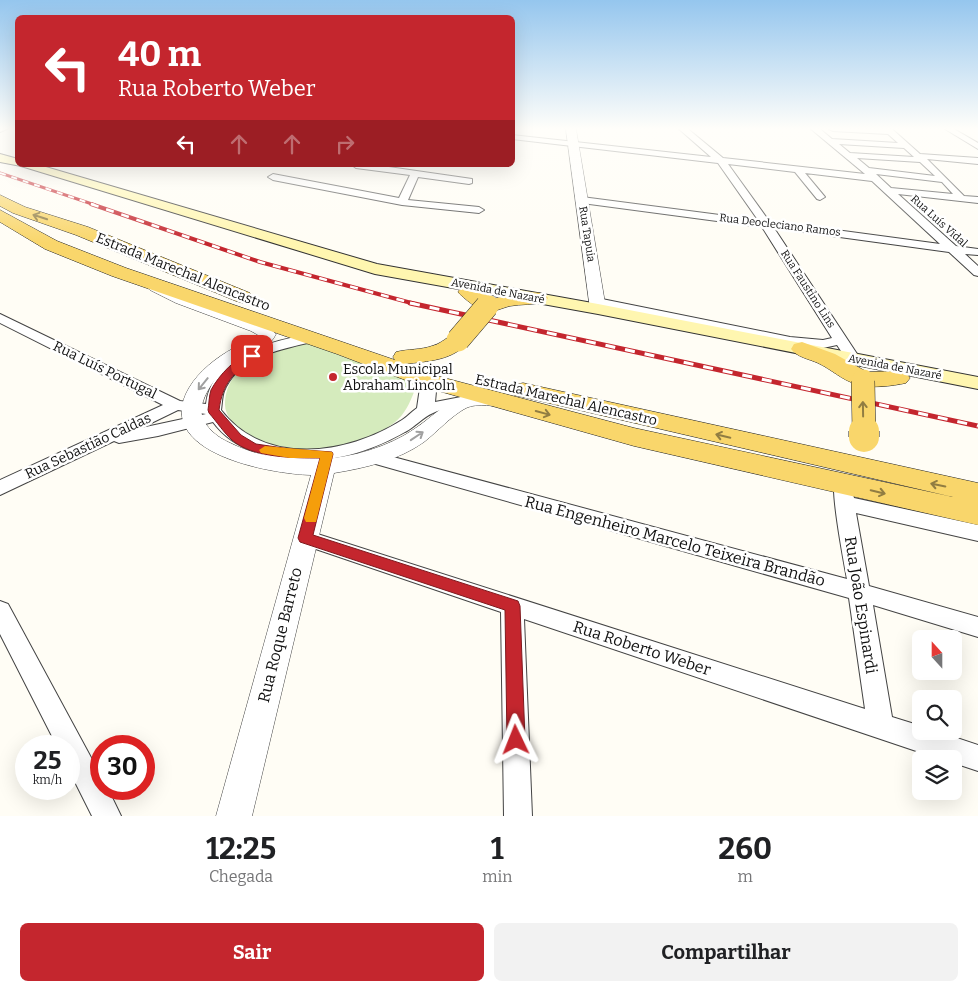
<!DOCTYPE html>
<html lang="pt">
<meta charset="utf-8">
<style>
body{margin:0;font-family:Bitter,serif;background:#f2f2f2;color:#202124;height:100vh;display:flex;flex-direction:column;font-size:19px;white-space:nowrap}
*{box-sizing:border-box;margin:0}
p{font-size:16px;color:#757577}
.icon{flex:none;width:28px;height:28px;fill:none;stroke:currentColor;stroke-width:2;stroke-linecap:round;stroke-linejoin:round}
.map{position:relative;height:816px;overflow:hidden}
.panel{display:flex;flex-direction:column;background:#fff;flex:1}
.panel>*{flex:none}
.top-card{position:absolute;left:15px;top:15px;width:500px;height:152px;border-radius:8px;box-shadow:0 5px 20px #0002;background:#c4262e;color:#fff;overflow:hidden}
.needle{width:32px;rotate:339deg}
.fabs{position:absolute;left:912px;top:630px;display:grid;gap:10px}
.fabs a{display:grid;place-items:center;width:50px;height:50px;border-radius:8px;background:#fff;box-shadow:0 5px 20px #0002;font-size:25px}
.speed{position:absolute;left:15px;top:735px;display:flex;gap:10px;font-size:25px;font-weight:700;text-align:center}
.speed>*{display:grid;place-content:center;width:65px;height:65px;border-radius:50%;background:#fff;box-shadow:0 5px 20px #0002;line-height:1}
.speed small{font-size:12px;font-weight:400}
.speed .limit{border:8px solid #d22;background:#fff;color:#111}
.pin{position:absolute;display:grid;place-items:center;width:42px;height:42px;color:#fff;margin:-21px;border-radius:10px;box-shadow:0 2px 8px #0006}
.me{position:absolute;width:55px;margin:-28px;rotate:358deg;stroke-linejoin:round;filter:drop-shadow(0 0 4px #0008)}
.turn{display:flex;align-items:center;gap:18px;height:105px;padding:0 20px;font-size:22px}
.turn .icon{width:65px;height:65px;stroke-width:2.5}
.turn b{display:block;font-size:35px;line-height:42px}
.lanes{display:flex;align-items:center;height:48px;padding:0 20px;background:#0003;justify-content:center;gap:25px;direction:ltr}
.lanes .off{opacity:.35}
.eta{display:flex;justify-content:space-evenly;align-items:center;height:85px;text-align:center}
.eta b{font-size:30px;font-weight:700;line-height:35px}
.action{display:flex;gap:10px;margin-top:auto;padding:10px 20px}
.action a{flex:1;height:58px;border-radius:8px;background:#c4262e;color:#fff;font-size:20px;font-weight:700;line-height:58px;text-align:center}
.action a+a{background:#f2f2f2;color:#202124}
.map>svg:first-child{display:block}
.green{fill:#d5ebbd}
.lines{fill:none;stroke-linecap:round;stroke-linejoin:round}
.minor-casing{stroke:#444;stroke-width:2}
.tertiary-casing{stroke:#444;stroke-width:1}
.secondary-casing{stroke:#333;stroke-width:2}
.primary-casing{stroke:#222;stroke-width:1}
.minor{fill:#fff;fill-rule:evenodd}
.tertiary{fill:#fff;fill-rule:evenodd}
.secondary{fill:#fff6b0;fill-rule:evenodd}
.primary{fill:#f9d66b;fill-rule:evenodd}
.rail-far2-casing{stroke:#c4262e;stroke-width:3}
.rail-far1-casing{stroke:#c4262e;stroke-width:4}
.rail-casing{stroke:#c4262e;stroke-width:5}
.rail-far2{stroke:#fff;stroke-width:2;stroke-dasharray:6;stroke-linecap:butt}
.rail-far1{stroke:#fff;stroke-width:2.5;stroke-dasharray:8;stroke-linecap:butt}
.rail{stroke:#fff;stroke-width:3;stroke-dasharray:10;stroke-linecap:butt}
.primary-bridge-far1-casing{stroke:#222;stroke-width:24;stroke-linecap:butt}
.primary-bridge-casing{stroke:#222;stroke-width:31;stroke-linecap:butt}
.primary-bridge-far1{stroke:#f9d66b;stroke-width:23}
.primary-bridge{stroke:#f9d66b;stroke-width:30}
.oneway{stroke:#917d42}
.oneway2{stroke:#a0a0a0}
.route{fill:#c4262e;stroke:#7f191e}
.slow{fill:#f59e0b}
.poi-dot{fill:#c4262e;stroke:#fff;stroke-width:2}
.labels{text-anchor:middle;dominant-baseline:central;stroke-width:5;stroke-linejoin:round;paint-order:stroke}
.far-street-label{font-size:11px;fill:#111;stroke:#fff}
.street-label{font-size:14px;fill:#111;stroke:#fff}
.poi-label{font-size:14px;fill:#111;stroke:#fff;text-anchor:start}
.near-street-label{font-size:16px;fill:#111;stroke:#fff}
</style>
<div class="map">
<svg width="978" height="816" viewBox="0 0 978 816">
<rect width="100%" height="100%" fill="#fffdf5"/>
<path class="green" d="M307,343L417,384C413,395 409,406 402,415C387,434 347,448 323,450C302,451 262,445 245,434C235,427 224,415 225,403C226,362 274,350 307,343Z"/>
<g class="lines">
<defs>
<path id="minor" d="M0,129H7L0,132Z
M679,129H688L723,158L865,174L811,129H820L832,139L898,143L888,134L833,131L829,129H892L920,154L978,158V164L927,159L964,196L978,197V203L898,194L956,246L978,249V255L965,254L978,266V276L974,275L949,252L774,228L861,360L859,363H849L837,345L823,348L790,345L592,305L590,302L592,299L597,298L790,337L823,340L832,338L762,227L582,203L577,200L582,197L758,220L718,163L512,139V135L711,157ZM839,144L904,148L914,157L850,153ZM857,158L920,162L935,176L869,168ZM728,164L795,172L817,199L820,200L825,197L805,173L872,181L940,244L769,221ZM876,174L942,182L953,194L891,188Z
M945,129H954L978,143V149Z
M352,165H375L472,179V183L469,184L418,177L408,200L479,207L484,210L479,213L402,205L273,180L268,177L273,174L399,198L410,175L356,168Z
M0,314L180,401L206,404C212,355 271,341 311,334L316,335L318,338L316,341C284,349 239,355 224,391C222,396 222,404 221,410C265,467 347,455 402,420C407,417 411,412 417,408L421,381L424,378H434L437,381L435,402L461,397L467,399L469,402L467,405C456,408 443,408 433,413C423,417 415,427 405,432C363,456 314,468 267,456C245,450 226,440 213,422L158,436L119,443L114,441L0,495V480L163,405L0,323ZM178,410L206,414L141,428Z
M371,451L847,579C844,563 830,489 835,479L842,477L849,479L854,498L978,525V541L856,513L869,586L978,617V637L873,605L892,717L921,726V731H936L978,745V771L954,763V759H940L524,619L532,816H504L501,612L298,543L295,538L298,533L305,530L865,709L849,598L365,461L362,457L365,453Z
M0,601L8,604L101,776V789H108L121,816H92L69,770V746H57L0,634Z"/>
<path id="tertiary" d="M566,129H576L606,309L604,312H592L590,309Z
M155,282L188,297L263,323L276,334C270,347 258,350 246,356C226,367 208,382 202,405C198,422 215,436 228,442C281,469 352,464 403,436C444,413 452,383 508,397L511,401L508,405C495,408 478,402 466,408C451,416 438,431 424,442C399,460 365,468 334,473L252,816H216L311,475C271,474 151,453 189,388C199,371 217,357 234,348C242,344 251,341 258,335L251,331L176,303L150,290L147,287L150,284Z"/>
<path id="secondary" d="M0,154L18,159V165H39L377,264L598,304L978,377V389L598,314L375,274L21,166L0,162Z"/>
<path id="primary" d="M0,195L25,207L88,227L250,293L253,297L250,301L243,303L236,301L76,235L13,213L0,206Z
M0,210L57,241L126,268L395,360L393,357L396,352C408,349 421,350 432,346C447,342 448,331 466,335L469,340C455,361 427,361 405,364L437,376L634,428L953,497L523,397L514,395L511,390L514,385L523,383L978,483V525L634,446L421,386L337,354L112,276L45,249L0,222Z
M468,286L475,288L492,299C509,295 528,290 545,294L548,298L545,302C533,305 521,304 510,306C502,308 494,312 487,312C481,312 462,297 458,292L461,288Z
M802,342L835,354L867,372L898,371L906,373L910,378L906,383C892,386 870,389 856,384C842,380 831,369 818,363C809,359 797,357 791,349L794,344Z"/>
</defs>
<use href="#minor" class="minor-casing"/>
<use href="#tertiary" class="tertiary-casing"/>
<use href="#secondary" class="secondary-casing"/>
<use href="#primary" class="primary-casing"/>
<use href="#minor" class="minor"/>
<use href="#tertiary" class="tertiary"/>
<use href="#secondary" class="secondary"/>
<use href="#primary" class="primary"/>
<defs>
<path id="rail-far2" d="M0,173L95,205"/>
<path id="rail-far1" d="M91,204L260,262L415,304"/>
<path id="rail" d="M410,303L978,426"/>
</defs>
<use href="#rail-far2" class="rail-far2-casing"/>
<use href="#rail-far1" class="rail-far1-casing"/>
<use href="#rail" class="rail-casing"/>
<use href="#rail-far2" class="rail-far2"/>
<use href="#rail-far1" class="rail-far1"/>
<use href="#rail" class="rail"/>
<defs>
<path id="primary-bridge-far1" d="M458,340L487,306
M863,381L864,433"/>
<path id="primary-bridge" d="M864,431V437"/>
</defs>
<use href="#primary-bridge-far1" class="primary-bridge-far1-casing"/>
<use href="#primary-bridge" class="primary-bridge-casing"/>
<use href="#primary-bridge-far1" class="primary-bridge-far1"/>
<use href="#primary-bridge" class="primary-bridge"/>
</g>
<defs><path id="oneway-shaft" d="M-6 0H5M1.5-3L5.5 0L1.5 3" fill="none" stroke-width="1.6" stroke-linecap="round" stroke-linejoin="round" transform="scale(1.25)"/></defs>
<g class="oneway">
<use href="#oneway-shaft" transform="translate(40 217) rotate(-162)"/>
<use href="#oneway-shaft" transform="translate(863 409) rotate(-91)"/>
<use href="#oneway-shaft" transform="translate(543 413) rotate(15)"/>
<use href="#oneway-shaft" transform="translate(723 436) rotate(-167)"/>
<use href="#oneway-shaft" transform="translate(938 485) rotate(-168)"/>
<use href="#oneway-shaft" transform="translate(878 492) rotate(13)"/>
</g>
<g class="oneway2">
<use href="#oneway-shaft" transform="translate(203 384) rotate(129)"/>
<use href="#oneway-shaft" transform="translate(417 436) rotate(-34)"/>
</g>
<linearGradient id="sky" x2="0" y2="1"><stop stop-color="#95c6ee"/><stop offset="0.53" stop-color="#fffefa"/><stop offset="1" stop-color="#fffefa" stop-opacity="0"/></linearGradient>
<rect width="978" height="243" fill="url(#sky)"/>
<path class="route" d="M252,352L256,353L258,356L256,358C233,373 223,382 219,410L241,435L256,444L290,449L332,452L333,454L313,535L518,601L520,606L525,740L523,746L516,749L509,746L507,740L505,610L300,542L298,538L320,458C295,458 252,458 232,440C224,433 217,422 209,413L208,410C209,404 209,396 211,390C219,375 236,357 252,352Z"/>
<path class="slow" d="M265,446L332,452L333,454L316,522H306L304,518L320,458H290L261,453L259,450Z"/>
<circle class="poi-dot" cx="333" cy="377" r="5"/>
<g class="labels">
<g class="far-street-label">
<text transform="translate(939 221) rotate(42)">Rua Luís Vidal</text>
<text transform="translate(780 225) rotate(7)">Rua Deocleciano Ramos</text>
<text transform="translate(587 234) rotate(81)">Rua Tapuia</text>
<text transform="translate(808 289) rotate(57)">Rua Faustino Lins</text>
<text transform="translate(498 291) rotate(11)">Avenida de Nazaré</text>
<text transform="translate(895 367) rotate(11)">Avenida de Nazaré</text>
</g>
<g class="street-label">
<text transform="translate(183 272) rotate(22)">Estrada Marechal Alencastro</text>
<text transform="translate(105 370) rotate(26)">Rua Luís Portugal</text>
<text transform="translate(566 400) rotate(13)">Estrada Marechal Alencastro</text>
<text transform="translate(88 446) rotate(-25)">Rua Sebastião Caldas</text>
</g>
<g class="poi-label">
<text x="343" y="369">Escola Municipal<tspan x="343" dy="16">Abraham Lincoln</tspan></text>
</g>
<g class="near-street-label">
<text transform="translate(675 541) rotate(15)">Rua Engenheiro Marcelo Teixeira Brandão</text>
<text transform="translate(861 605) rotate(81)">Rua João Espinardi</text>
<text transform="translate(280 635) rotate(-76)">Rua Roque Barreto</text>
<text transform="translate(642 648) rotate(18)">Rua Roberto Weber</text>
</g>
</g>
</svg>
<div class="fabs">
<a><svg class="needle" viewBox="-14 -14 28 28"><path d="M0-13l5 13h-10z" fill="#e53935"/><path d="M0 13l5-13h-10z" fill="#757577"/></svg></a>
<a><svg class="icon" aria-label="search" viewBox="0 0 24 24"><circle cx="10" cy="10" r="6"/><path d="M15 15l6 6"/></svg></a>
<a><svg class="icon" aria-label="layers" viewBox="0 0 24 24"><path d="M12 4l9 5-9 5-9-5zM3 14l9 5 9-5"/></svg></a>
</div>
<div class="speed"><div>25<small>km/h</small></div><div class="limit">30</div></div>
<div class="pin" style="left:252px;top:356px;background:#d93025"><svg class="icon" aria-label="arrive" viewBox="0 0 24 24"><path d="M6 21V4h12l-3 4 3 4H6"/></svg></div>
<svg class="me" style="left:516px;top:740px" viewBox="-20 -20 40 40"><path d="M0-17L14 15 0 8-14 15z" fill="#c4262e" stroke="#fff" stroke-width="4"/></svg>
<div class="top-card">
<div class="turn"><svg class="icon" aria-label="left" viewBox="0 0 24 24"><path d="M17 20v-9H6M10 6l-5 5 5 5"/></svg><div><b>40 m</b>Rua Roberto Weber</div></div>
<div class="lanes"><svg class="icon" aria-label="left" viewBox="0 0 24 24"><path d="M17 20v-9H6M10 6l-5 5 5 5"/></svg><svg class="icon off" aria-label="ahead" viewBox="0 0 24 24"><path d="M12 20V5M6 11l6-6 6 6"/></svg><svg class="icon off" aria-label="ahead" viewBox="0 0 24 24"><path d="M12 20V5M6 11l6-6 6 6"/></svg><svg class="icon off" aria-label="right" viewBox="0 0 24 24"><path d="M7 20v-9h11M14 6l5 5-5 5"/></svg></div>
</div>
</div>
<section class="panel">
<div class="eta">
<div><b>12:25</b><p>Chegada</p></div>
<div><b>1</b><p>min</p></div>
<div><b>260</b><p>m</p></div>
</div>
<div class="action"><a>Sair</a><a>Compartilhar</a></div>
</section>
